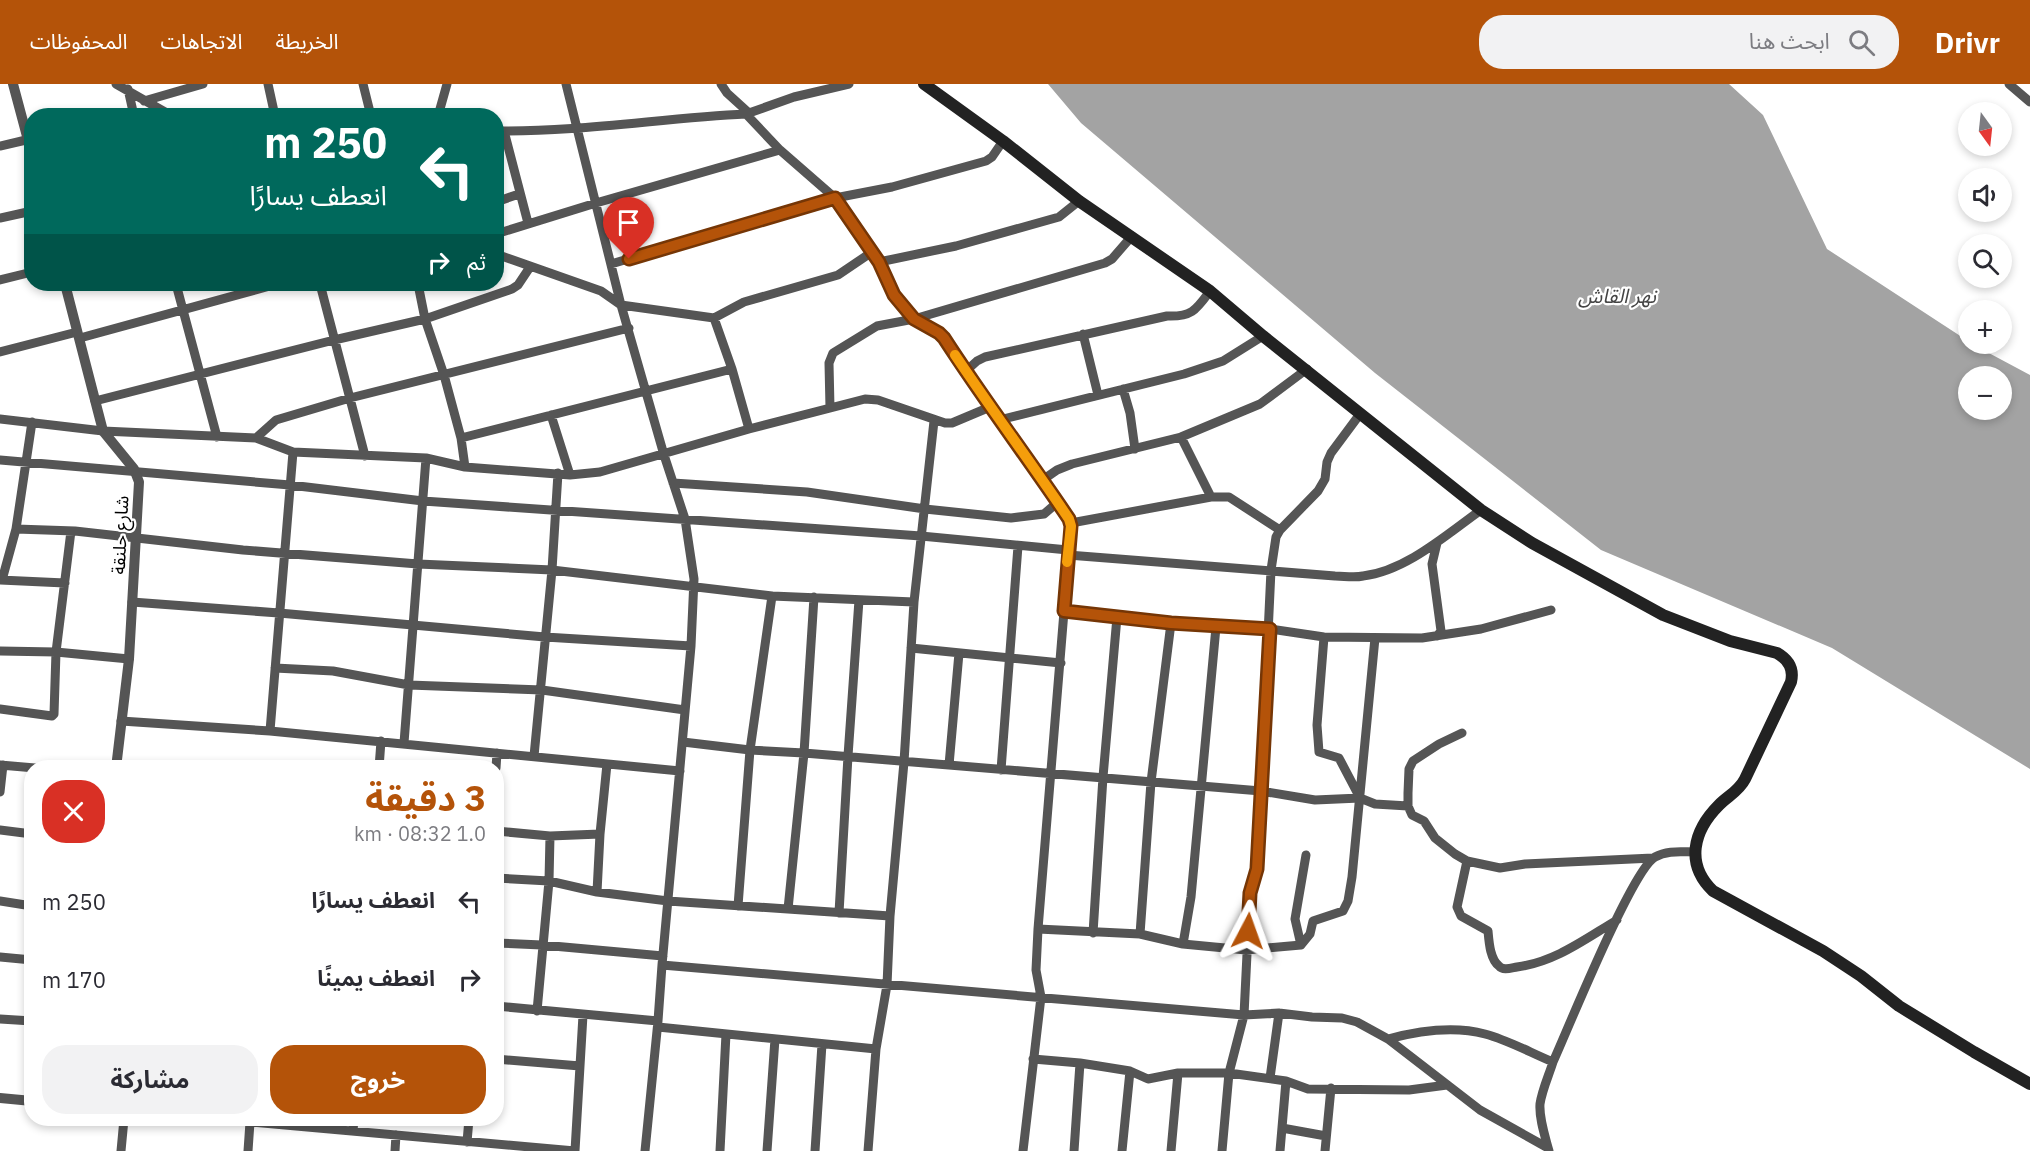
<!DOCTYPE html>
<html lang="ar">
<meta charset="utf-8">
<style>
body{margin:0;font-family:"IBM Plex Sans","Noto Sans Arabic",sans-serif;background:#f2f2f3;color:#2b2b33;direction:rtl;height:100vh;display:flex;flex-direction:column;font-size:22px;white-space:nowrap}
*{box-sizing:border-box;margin:0}
p{font-size:20px;color:#7c7c81}
.icon{flex:none;width:33px;height:33px;fill:none;stroke:currentColor;stroke-width:2;stroke-linecap:round;stroke-linejoin:round}
.map{position:relative;flex:1;overflow:hidden;direction:ltr}
.details{position:absolute;left:24px;top:676px;width:480px;height:366px;display:flex;flex-direction:column;background:#fff;border-radius:24px;box-shadow:0 3px 9px #0003;direction:rtl}
.details>*{flex:none}
.top-card{position:absolute;left:24px;top:24px;width:480px;height:183px;border-radius:24px;box-shadow:0 3px 9px #0003;direction:rtl;background:#00695c;color:#fff;overflow:hidden}
.needle{width:39px;rotate:165deg}
.fabs{position:absolute;left:1958px;top:18px;display:grid;gap:12px}
.fabs a{display:grid;place-items:center;width:54px;height:54px;border-radius:50%;background:#fff;box-shadow:0 3px 9px #0003;font-size:30px}
.pin{position:absolute;display:grid;place-items:center;width:51px;height:51px;color:#fff;margin:-62px -26px;border-radius:50% 50% 50% 0;rotate:-45deg;box-shadow:0 0 6px #0007}
.pin .icon{rotate:45deg}
.me{position:absolute;width:66px;margin:-33px;rotate:4deg;stroke-linejoin:round;filter:drop-shadow(0 0 4px #0008)}
.turn{display:flex;align-items:center;gap:21px;height:126px;padding:0 18px;font-size:27px}
.turn .icon{width:78px;height:78px;stroke-width:2.5}
.turn b{display:block;font-size:42px;line-height:51px}
.then{display:flex;align-items:center;height:57px;padding:0 18px;background:#0003;gap:12px;font-size:22px}
.round{display:grid;place-items:center;flex:none;width:63px;height:63px;border-radius:24px;background:#f2f2f3}
.summary{display:flex;align-items:center;justify-content:space-between;height:102px;padding:0 18px}
h1{font-size:36px;font-weight:700;line-height:45px;color:#b45309}
.primary-button{display:flex;gap:12px;margin-top:auto;padding:12px 18px}
.primary-button a{flex:1;height:69px;border-radius:24px;background:#b45309;color:#fff;font-size:24px;font-weight:700;line-height:69px;text-align:center}
.primary-button a+a{background:#f2f2f3;color:#2b2b33}
ul{padding:0;list-style:none}
li{display:flex;align-items:center;gap:18px;height:78px;padding:0 18px}
li div{flex:1}
li b{display:block;font-size:22px}
li em{font-style:normal}
header{display:flex;align-items:center;gap:36px;box-sizing:border-box;height:84px;padding:0 30px;background:#b45309;color:#fff}
header strong{font-size:28px}
nav{display:flex;gap:33px;margin-inline-start:auto;font-size:21px}
.search{width:420px;height:54px;background:#f2f2f3;display:flex;align-items:center;gap:15px;box-sizing:border-box;padding:0 21px;border-radius:24px;color:#7c7c81;font-size:22px}
.map>svg:first-child{display:block}
.water{fill:#a3a3a3;fill-rule:evenodd}
.lines{fill:none;stroke-linecap:round;stroke-linejoin:round}
.minor{stroke:#555;stroke-width:9}
.tertiary{stroke:#555;stroke-width:10}
.secondary{stroke:#222;stroke-width:12}
.route-casing{stroke:#753606;stroke-width:15}
.route{stroke:#b45309;stroke-width:10}
.slow{stroke:#f59e0b;stroke-width:10}
.labels{text-anchor:middle;dominant-baseline:central;stroke-width:4.5;stroke-linejoin:round;paint-order:stroke}
.street-label{font-size:18px;fill:#000;stroke:#fff}
.water-label{font-size:20px;font-style:italic;fill:#444;stroke:#fff}
</style>
<header>
<strong>Drivr</strong>
<div class="search"><svg class="icon" aria-label="search" viewBox="0 0 24 24"><circle cx="10" cy="10" r="6"/><path d="M15 15l6 6"/></svg>ابحث هنا</div>
<nav><a>الخريطة</a><a>الاتجاهات</a><a>المحفوظات</a></nav>
</header>
<div class="map">
<svg width="2030" height="1067" viewBox="0 0 2030 1067">
<rect width="100%" height="100%" fill="#fff"/>
<path class="water" d="M1048,0H1729L1763,31L1827,165L1968,257V260H1972L2030,291V685L1832,564L1601,466L1375,289L1081,39ZM1968,292H2001V326H1968Z"/>
<g class="lines">
<path class="minor" d="M116,0L172,32
M268,0L275,32
M363,0L371,32
M566,0L621,221L714,234L732,285L749,345
M721,0L727,9L749,29L746,30L780,66L835,114L879,178L894,211L914,235L939,249L944,254L990,323L1044,395L1064,427L1071,442L1038,845L1036,886L1041,913L1023,1067
M2009,0L2030,18
M128,5L134,32
M144,17L203,0
M749,29L794,13L849,0
M438,32L447,0
M496,47C580,48 663,34 746,30
M504,47L528,139
M0,62L26,56
M496,118L519,110
M0,134L32,127
M496,150L596,119L780,66
M496,170L601,207L621,221L664,371L685,435L694,495L691,562L662,881L658,937L645,1067
M879,178L956,162L1059,133L1079,117
M611,180L835,114L892,103L986,77L992,73L1003,57
M0,196L32,188
M176,200L217,353
M320,200L365,372
M418,200L425,235L444,291L461,354L465,383
M714,234L744,218L838,191L872,168
M1083,250L1098,311
M80,254L277,200
M0,268L77,248
M966,287L977,277L985,273L1167,232C1192,233 1196,226 1210,207
M1123,305L1130,329L1135,365
M95,317L334,256L425,235L512,205L518,201L530,183
M830,324L829,279L833,269L877,242L914,235L1105,179L1112,175L1132,152
M551,331L570,391
M0,335L103,347L256,354L293,368L426,374L465,383L570,391L600,388L749,345L865,315L878,316L945,339H952L990,323
M999,336L1184,290L1223,277L1263,252
M1181,353L1211,413
M256,354L276,336L350,314L629,244
M461,354L732,285
M0,376L290,401L423,417L921,452L1068,466
M1044,395L1057,386L1072,380L1181,353L1260,320L1307,285
M673,399L807,408L925,425L1011,434L1044,430L1058,418
M1071,439L1211,413H1229L1280,446
M16,445L75,447L243,466L418,480L552,486L772,512L914,518
M1068,471L1335,492C1344,492 1354,494 1363,492C1406,487 1447,450 1481,426
M0,496L65,499
M2,496L16,445L32,338
M132,518L279,529L545,553L691,562
M1064,527L1171,539L1270,545L1324,553L1422,554L1481,545L1551,526
M1437,552L1441,547L1432,480L1437,459
M1324,553L1317,641L1319,668L1339,674L1360,714
M911,564L1061,579
M0,567L56,568L129,575
M275,584L333,587L409,601L542,606L685,626
M0,625L52,632L54,630L56,568L71,447
M121,637L270,647L680,687
M270,647L293,368
M1462,649L1439,660L1413,677L1409,685L1408,709V722L1412,731L1424,737L1435,754L1455,770L1467,777L1500,784L1525,780L1653,774
M683,658L750,666L804,669L1261,707L1315,716L1360,714L1375,720L1408,722
M404,659L426,374
M534,672L552,486L558,389
M0,681L35,684
M949,681L959,569
M379,684L381,657
M496,684L497,669
M1001,686L1018,462
M0,708L3,681
M0,746L32,750
M496,747L550,752L600,750
M1467,777L1457,823L1461,832L1488,847C1489,858 1490,875 1499,882C1503,887 1511,884 1517,883C1555,878 1585,855 1617,836
M496,794L549,797L597,808L668,817L890,832
M597,808L600,750L607,680
M0,817L32,822
M738,822L750,666L772,512
M788,825L804,669L814,513
M839,829L848,672L859,516
M1038,845L1140,850L1183,860L1246,866L1301,861L1310,850L1313,837L1343,827L1348,817L1352,793L1375,554
M1093,849L1103,693L1117,533
M1140,850L1151,698L1171,539
M496,859L542,861L663,872
M1183,860L1191,813L1216,543
M1301,861L1295,835L1306,771
M0,873L32,876
M662,881L1244,931L1279,929L1312,933L1342,934L1357,938L1388,955L1480,1026L1548,1064
M496,922L658,937
M537,927L549,797L550,752
M0,935L32,937
M658,943L876,965
M1388,955C1418,947 1455,942 1485,950C1508,956 1531,969 1553,978
M496,975L580,982
M1033,975L1080,979L1130,987L1148,995L1178,989H1229L1286,997L1308,1005L1409,1006L1447,1001
M1270,994L1279,929
M229,1035L250,1038L248,1067
M250,1038L575,1067
M1282,1044L1326,1052
M353,1047L354,1035
M467,1058L469,1035
M121,1067L124,1035
M395,1067L396,1051
M575,1067L583,931
M720,1067L726,950
M767,1067L775,955
M815,1067L822,960
M868,1067L876,965L887,901L890,832L904,678L914,518L934,337
M1074,1067L1080,979
M1122,1067L1130,987
M1171,1067L1178,989
M1222,1067L1229,989L1244,931L1250,809L1257,785L1271,486L1276,453L1280,446L1318,407L1325,395L1327,378L1331,369L1360,330
M1280,1067L1286,997
M1325,1067L1331,1004
M1549,1067C1545,1052 1539,1035 1540,1020C1542,1006 1549,991 1553,978C1568,945 1632,786 1655,773C1667,766 1681,768 1695,768"/>
<path class="tertiary" d="M13,0L32,71
M65,200L103,347L134,385L139,398L129,575L116,684
M0,1014L32,1017"/>
<path class="secondary" d="M924,0L1003,57L1079,117L1210,207L1263,252L1481,426L1532,459L1663,531L1730,557L1777,569C1789,576 1794,585 1791,598L1745,695C1739,707 1728,712 1719,721C1693,747 1685,780 1713,807L1823,867L1861,892L1899,922L1974,968L2030,1000"/>
</g>
<g class="lines">
<defs>
<path id="route" d="M629,175L835,114L879,178L894,211L914,235L939,249L944,254C984,316 1028,374 1069,435L1071,442L1064,527L1171,539L1270,545L1257,785L1250,809L1248,847"/>
</defs>
<use href="#route" class="route-casing"/>
<use href="#route" class="route"/>
<path class="slow" d="M955,271C992,326 1032,380 1069,435L1071,442L1067,478"/>
</g>
<g class="labels">
<g class="street-label">
<text transform="translate(120 451) rotate(-87)">شارع حلنقة</text>
</g>
<g class="water-label">
<text x="1617" y="211">نهر القاش</text>
</g>
</g>
</svg>
<div class="fabs">
<a><svg class="needle" viewBox="-14 -14 28 28"><path d="M0-13l5 13h-10z" fill="#e53935"/><path d="M0 13l5-13h-10z" fill="#7c7c81"/></svg></a>
<a><svg class="icon" aria-label="sound" viewBox="0 0 24 24"><path d="M4 9h4l5-4v14l-5-4H4zM17 9q2 3 0 6"/></svg></a>
<a><svg class="icon" aria-label="search" viewBox="0 0 24 24"><circle cx="10" cy="10" r="6"/><path d="M15 15l6 6"/></svg></a>
<a>+</a>
<a>−</a>
</div>
<div class="pin" style="left:629px;top:175px;background:#d93025"><svg class="icon" aria-label="arrive" viewBox="0 0 24 24"><path d="M6 21V4h12l-3 4 3 4H6"/></svg></div>
<svg class="me" style="left:1248px;top:847px" viewBox="-20 -20 40 40"><path d="M0-17L14 15 0 8-14 15z" fill="#b45309" stroke="#fff" stroke-width="4"/></svg>
<div class="top-card">
<div class="turn"><svg class="icon" aria-label="left" viewBox="0 0 24 24"><path d="M17 20v-9H6M10 6l-5 5 5 5"/></svg><div><b>250 m</b>انعطف يسارًا</div></div>
<div class="then">ثم<svg class="icon" aria-label="right" viewBox="0 0 24 24"><path d="M7 20v-9h11M14 6l5 5-5 5"/></svg></div>
</div>
<section class="details">
<div class="summary"><div><h1>3 دقيقة</h1><p>1.0 km · 08:32</p></div><a class="round" style="background:#d93025;color:#fff"><svg class="icon" aria-label="close" viewBox="0 0 24 24"><path d="M6 6l12 12M18 6L6 18"/></svg></a></div>
<ul>
<li><svg class="icon" aria-label="left" viewBox="0 0 24 24"><path d="M17 20v-9H6M10 6l-5 5 5 5"/></svg><div><b>انعطف يسارًا</b></div><em>250 m</em></li>
<li><svg class="icon" aria-label="right" viewBox="0 0 24 24"><path d="M7 20v-9h11M14 6l5 5-5 5"/></svg><div><b>انعطف يمينًا</b></div><em>170 m</em></li>
</ul>
<div class="primary-button"><a>خروج</a><a>مشاركة</a></div>
</section>
</div>
